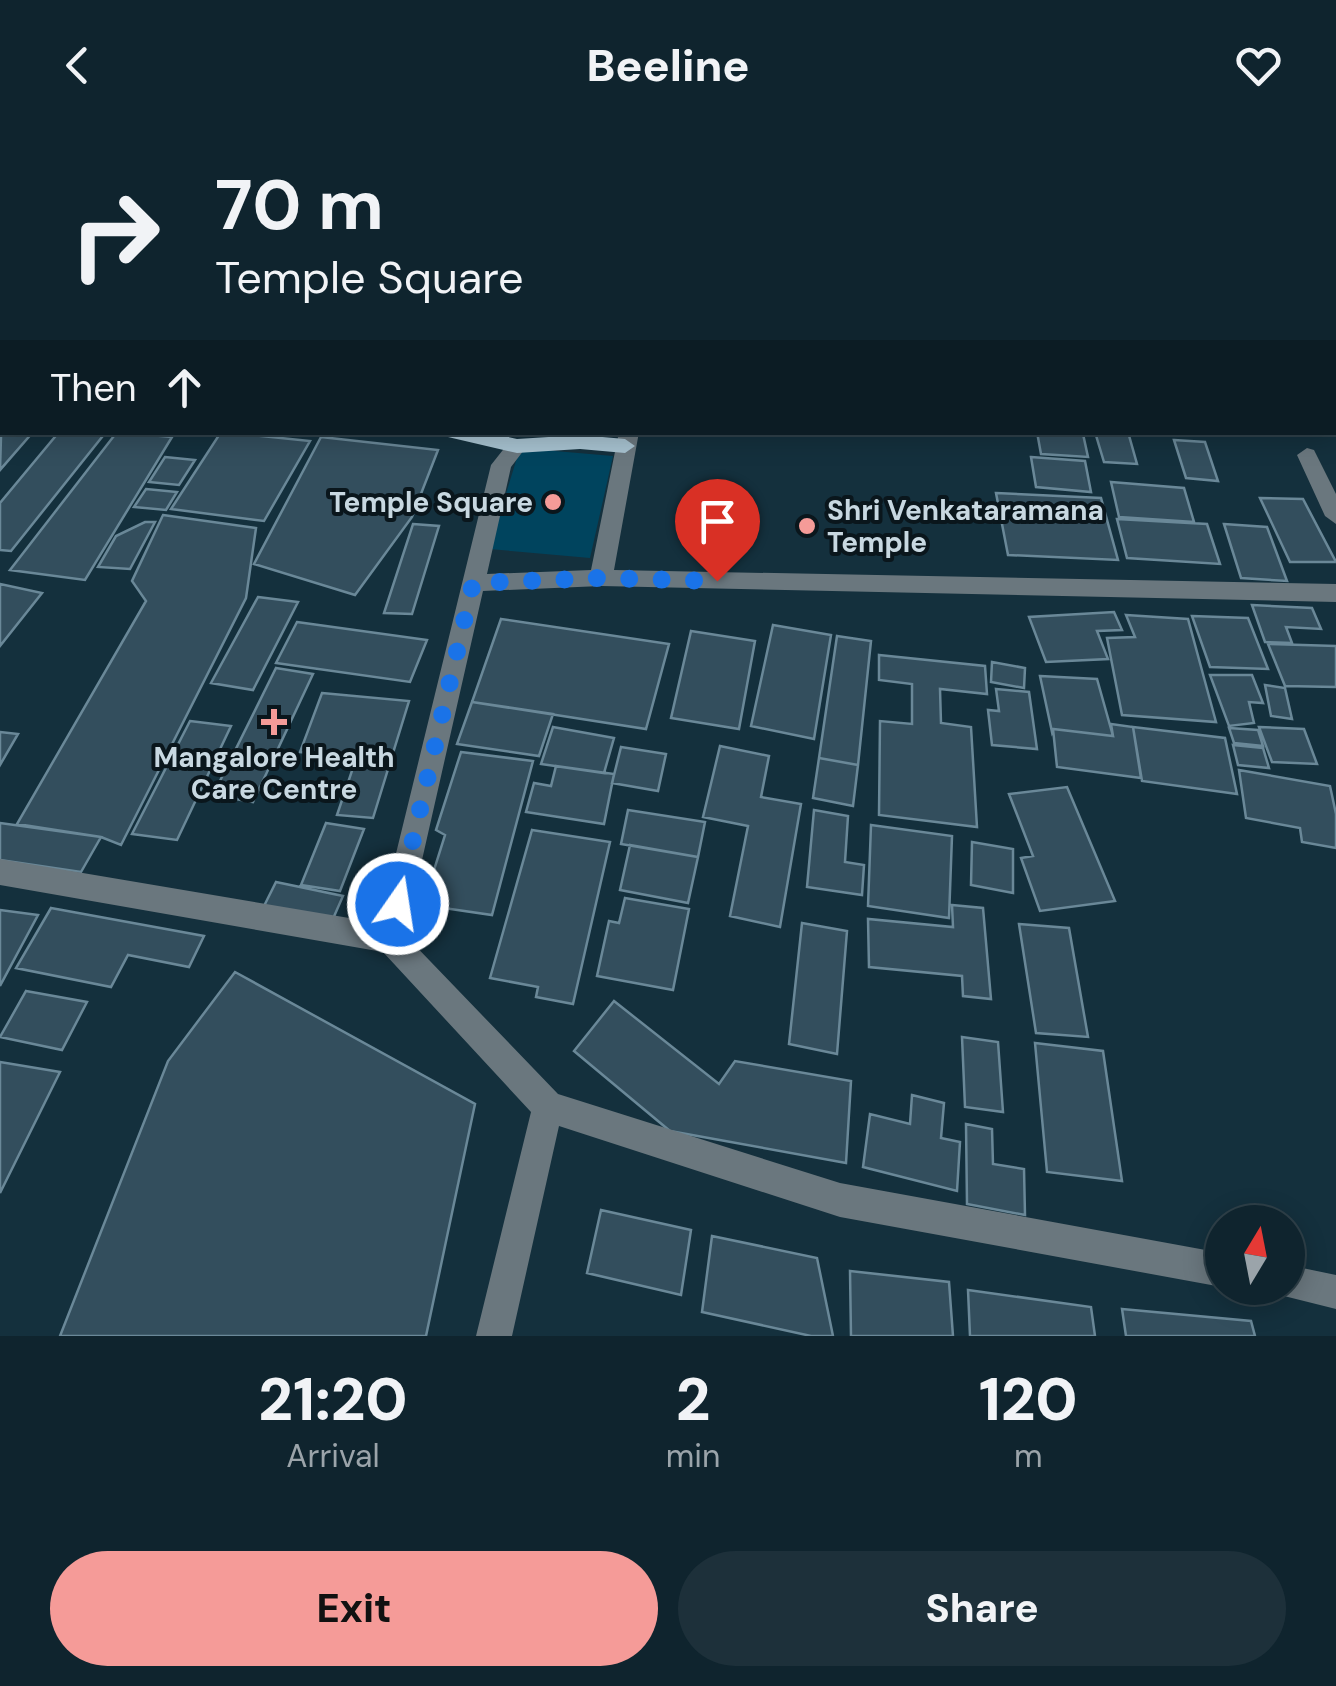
<!DOCTYPE html>
<style>
body{margin:0;font-family:"DM Sans",sans-serif;background:#1d303a;color:#f1f3f6;height:100vh;display:flex;flex-direction:column;font-size:38px;white-space:nowrap}
*{box-sizing:border-box;margin:0}
p{font-size:32px;color:#9ba4aa}
.icon{flex:none;width:55px;height:55px;fill:none;stroke:currentColor;stroke-width:2;stroke-linecap:round;stroke-linejoin:round}
.map{position:relative;height:1206px;overflow:hidden}
.panel{display:flex;flex-direction:column;background:#0f242e;flex:1}
.panel>*{flex:none}
.guide{position:absolute;left:0px;top:0px;width:1338px;height:305px;box-shadow:0 5px 25px #0003,0 0 0 2px #2f414a;background:#0f242e;color:#f1f3f6;overflow:hidden}
.needle{width:65px;rotate:10deg}
.fabs{position:absolute;left:1205px;top:1075px;display:grid;gap:20px}
.fabs a{display:grid;place-items:center;width:100px;height:100px;border-radius:50%;background:#0f242e;box-shadow:0 5px 25px #0003,0 0 0 2px #2f414a;font-size:50px}
.pin{position:absolute;display:grid;place-items:center;width:85px;height:85px;color:#fff;margin:-102px -42px;border-radius:50% 50% 50% 0;rotate:-45deg;box-shadow:0 0 10px #0007}
.pin .icon{rotate:45deg}
.me{position:absolute;width:110px;margin:-55px;rotate:13deg;stroke-linejoin:round;filter:drop-shadow(0 0 8px #0008)}
.turn{display:flex;align-items:center;gap:35px;height:210px;padding:0 50px;font-size:45px}
.turn .icon{width:130px;height:130px;stroke-width:2.5}
.turn b{display:block;font-size:70px;line-height:85px}
.then{display:flex;align-items:center;height:95px;padding:0 50px;background:#0003;gap:20px;font-size:38px}
.eta{display:flex;justify-content:space-evenly;align-items:center;height:170px;text-align:center}
.eta b{font-size:60px;font-weight:800;line-height:70px}
.button{display:flex;gap:20px;margin-top:auto;padding:20px 50px}
.button a{flex:1;height:115px;border-radius:60px;background:#f59b98;color:#111;font-size:40px;font-weight:800;line-height:115px;text-align:center}
.button a+a{background:#1d303a;color:#f1f3f6}
header{display:flex;justify-content:space-between;align-items:center;height:130px;padding:0 50px;background:#0f242e;font-size:45px;font-weight:800}
.map>svg:first-child{display:block}
.green{fill:#00445e}
.building{fill:#334e5d;stroke:#6a8898;stroke-width:2.5}
.lines{fill:none;stroke-linecap:round;stroke-linejoin:round}
.minor{fill:#6a777e;fill-rule:evenodd}
.major{fill:#a7c2d0;fill-rule:evenodd}
.route{stroke:#1a73e8;stroke-width:18;stroke-dasharray:0 32.4}
.poi-dot{fill:#f59b98;stroke:#0a161c;stroke-width:4}
.labels{text-anchor:middle;dominant-baseline:central;stroke-width:8;stroke-linejoin:round;paint-order:stroke}
.poi-label{font-size:28px;font-weight:bold;fill:#c8d8e1;stroke:#0a161c;text-anchor:end}
</style>
<header><svg class="icon" aria-label="back" viewBox="0 0 24 24"><path d="M15 5l-7 7 7 7"/></svg>Beeline<svg class="icon" aria-label="heart" viewBox="0 0 24 24"><path d="M12 20l-8-8c-3-5 5-10 8-4 3-6 11-1 8 4z"/></svg></header>
<div class="map">
<svg width="1336" height="1206" viewBox="0 0 1336 1206">
<rect width="100%" height="100%" fill="#14303d"/>
<path class="green" d="M520,318L613,326L590,428L489,419Z"/>
<path class="building" d="M2,274V302H33L0,340Z
M59,302H106L11,421L0,420V373Z
M117,302L172,307L85,450L10,440Z
M221,302L310,311L264,391L171,379Z
M1037,302L1083,304L1088,327L1041,324Z
M1095,302H1128L1137,334L1104,332Z
M321,307L438,320L412,387L355,465L254,434Z
M1174,310L1205,312L1218,351L1186,348Z
M165,327L195,330L179,355L149,352Z
M1031,327L1085,331L1091,362L1036,357Z
M1111,352L1184,358L1194,392L1119,387Z
M146,359L177,362L166,380L134,377Z
M996,363L1101,368L1118,430L1008,425Z
M1260,368L1303,369L1336,432H1290Z
M163,385L256,398L246,468L121,715L101,707L17,694L146,471L132,451Z
M1117,389L1207,394L1220,434L1127,428Z
M145,392H155L130,439L98,437L116,406Z
M413,394L439,396L412,484L384,483Z
M1224,394L1267,397L1287,451L1241,448Z
M0,454L42,463L0,516Z
M258,467L298,472L253,560L211,553Z
M1252,475L1312,478L1321,499L1286,497L1292,513L1265,512Z
M1114,482L1122,500L1097,501L1108,529L1046,532L1029,487Z
M1126,485L1188,489L1216,592L1122,585L1107,508L1135,507Z
M1192,486L1248,488L1268,539L1210,537Z
M501,489L669,514L646,599L472,572Z
M297,492L427,510L410,552L276,533Z
M773,495L831,505L814,609L751,596Z
M691,501L755,511L739,599L671,588Z
M837,506L871,511L858,635L819,628Z
M1268,514L1336,516V557L1285,556Z
M879,525L985,536L987,564L940,559L941,593L971,597L977,697L879,685L880,591L912,594V554L879,550Z
M992,532L1025,538L1024,558L991,552Z
M276,538L313,544L253,672L213,665Z
M1210,545H1252L1263,573L1249,572L1254,593L1229,596Z
M1040,546L1097,549L1113,606L1053,599L1052,602Z
M1265,555L1285,558L1292,589L1271,586Z
M996,559L1029,562L1037,619L992,615L988,580L999,581Z
M322,563L409,571L373,688L337,685L357,626L300,622Z
M472,572L553,584L539,626L457,614Z
M190,591L231,596L177,710L132,704Z
M1111,594L1133,597L1141,648L1057,637L1053,599L1113,606Z
M553,597L614,608L604,643L541,634Z
M1133,597L1225,608L1237,664L1142,651Z
M1259,597L1304,599L1317,634L1272,632Z
M1229,598L1258,600L1263,616L1234,613Z
M0,602L18,604L0,635Z
M1233,615L1263,618L1269,638L1238,635Z
M720,616L769,626L761,667L801,674L780,797L730,786L748,696L703,687Z
M621,617L666,624L658,661L612,653Z
M461,622L533,631L492,785L423,775L445,705L436,700Z
M819,628L858,635L853,676L813,668Z
M556,636L614,644L604,694L526,682L534,653L551,656Z
M1239,640L1330,656L1336,684V718L1302,712L1300,698L1246,688Z
M1067,657L1115,771L1040,781L1021,728L1033,726L1009,664Z
M628,680L705,692L698,727L621,714Z
M814,680L848,686L845,732L864,735L862,765L807,757Z
M0,693L101,707L81,742L0,730Z
M326,693L364,699L340,761L301,755Z
M871,695L952,706L949,788L868,776Z
M532,700L610,712L573,874L536,867L538,857L490,848Z
M972,712L1013,719V763L971,755Z
M630,715L698,727L688,773L620,760Z
M276,752L343,766L332,791L264,776Z
M625,768L689,779L673,860L597,846L609,791L619,793Z
M952,775L983,778L991,869L963,866L962,846L869,837L868,789L953,797Z
M51,778L204,806L189,837L128,825L111,857L16,838Z
M0,780L38,785L0,856Z
M802,793L847,801L837,924L789,914Z
M1019,794L1069,798L1088,907L1036,903Z
M235,842L475,974L426,1206H60L168,931Z
M26,861L87,872L62,920L0,907Z
M614,871L719,954L735,931L851,951L846,1033L670,1001L574,921Z
M962,907L998,912L1003,982L965,977Z
M1035,913L1103,921L1122,1051L1047,1042Z
M0,932L60,942L0,1063Z
M912,965L944,973L941,1008L960,1012L957,1061L863,1037L870,984L910,994Z
M966,994L992,999L993,1034L1024,1039L1025,1085L967,1074Z
M601,1080L691,1100L681,1165L587,1143Z
M712,1106L817,1128L833,1206H811L702,1182Z
M850,1141L949,1152L953,1206H851Z
M968,1160L1091,1177L1095,1206H970Z
M1122,1179L1251,1191L1255,1206H1126Z"/>
<g class="lines">
<path class="minor" d="M1,0H32L2,5Z
M619,302H639L614,440L1336,454V472L601,456L483,461L405,805L558,964L840,1053L1222,1123V1157L840,1087L559,996L512,1206H476L531,982L383,822L0,755V729L379,793L491,335L510,311H524L527,316L511,337L487,444L591,440Z
M1307,318L1314,320L1336,364V394L1325,386L1297,325Z
M1288,1135L1336,1145V1179L1276,1164L1273,1158H1288Z"/>
<path class="major" d="M0,207L2,208V219H0Z
M445,302H487L517,309L580,305L625,309L635,316L625,323L580,319L517,323L448,307Z"/>
</g>
<g class="lines">
<path class="route" d="M398,774L473,453L600,448L717,451"/>
</g>
<g class="poi-dot">
<circle cx="553" cy="372" r="10"/>
<circle cx="807" cy="396" r="10"/>
<path d="M269 577h10v10h10v10h-10v10h-10v-10h-10v-10h10z"/>
</g>
<g class="labels">
<g class="poi-label">
<text x="533" y="372">Temple Square</text>
<text x="827" y="380" text-anchor="start">Shri Venkataramana<tspan x="827" dy="32">Temple</tspan></text>
<text x="274" y="627" text-anchor="middle">Mangalore Health<tspan x="274" dy="32">Care Centre</tspan></text>
</g>
</g>
</svg>
<div class="fabs">
<a><svg class="needle" viewBox="-14 -14 28 28"><path d="M0-13l5 13h-10z" fill="#e53935"/><path d="M0 13l5-13h-10z" fill="#9ba4aa"/></svg></a>
</div>
<div class="pin" style="left:717px;top:451px;background:#d93025"><svg class="icon" aria-label="arrive" viewBox="0 0 24 24"><path d="M6 21V4h12l-3 4 3 4H6"/></svg></div>
<svg class="me" style="left:398px;top:774px" viewBox="-20 -20 40 40"><circle r="17" fill="#1a73e8" stroke="#fff" stroke-width="3"/><path d="M0-11L8 9 0 5-8 9z" fill="#fff"/></svg>
<div class="guide">
<div class="turn"><svg class="icon" aria-label="right" viewBox="0 0 24 24"><path d="M7 20v-9h11M14 6l5 5-5 5"/></svg><div><b>70 m</b>Temple Square</div></div>
<div class="then">Then<svg class="icon" aria-label="ahead" viewBox="0 0 24 24"><path d="M12 20V5M6 11l6-6 6 6"/></svg></div>
</div>
</div>
<section class="panel">
<div class="eta">
<div><b>21:20</b><p>Arrival</p></div>
<div><b>2</b><p>min</p></div>
<div><b>120</b><p>m</p></div>
</div>
<div class="button"><a>Exit</a><a>Share</a></div>
</section>
